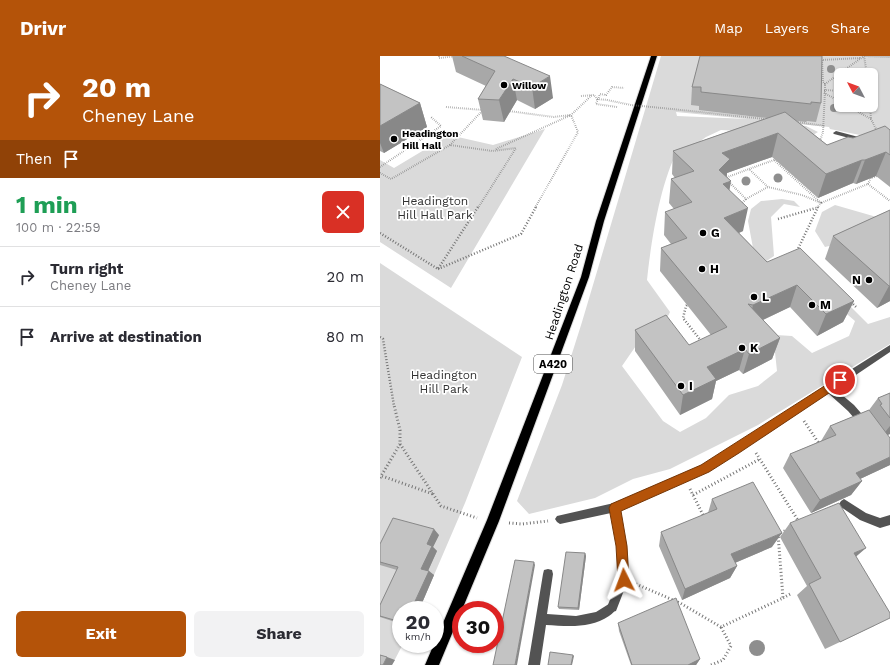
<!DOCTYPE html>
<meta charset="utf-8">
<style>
body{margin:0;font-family:"Work Sans",sans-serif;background:#f2f2f3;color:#2b2b33;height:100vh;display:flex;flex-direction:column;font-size:15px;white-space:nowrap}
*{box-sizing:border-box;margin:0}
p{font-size:13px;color:#7c7c81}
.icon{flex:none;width:22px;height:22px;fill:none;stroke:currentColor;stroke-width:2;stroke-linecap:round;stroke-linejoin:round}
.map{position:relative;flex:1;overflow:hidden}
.panel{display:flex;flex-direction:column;background:#fff;width:380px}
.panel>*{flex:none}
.hud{background:#b45309;color:#fff;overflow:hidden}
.needle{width:26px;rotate:311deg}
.buttons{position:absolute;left:454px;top:12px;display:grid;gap:8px}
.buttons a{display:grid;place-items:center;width:44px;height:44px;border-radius:6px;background:#fff;box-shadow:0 1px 3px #0004;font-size:20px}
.speed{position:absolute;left:12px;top:545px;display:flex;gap:8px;font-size:20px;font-weight:700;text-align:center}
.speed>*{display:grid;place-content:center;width:52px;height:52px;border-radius:50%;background:#fff;box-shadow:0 1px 3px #0004;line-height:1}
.speed small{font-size:10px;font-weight:400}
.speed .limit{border:6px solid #d22;background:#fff;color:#111}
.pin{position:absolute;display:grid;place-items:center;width:34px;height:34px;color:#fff;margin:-17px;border:2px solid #fff;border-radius:50%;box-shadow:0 1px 4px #0007}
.me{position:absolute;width:44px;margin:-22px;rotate:357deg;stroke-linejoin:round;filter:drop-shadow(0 0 3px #0008)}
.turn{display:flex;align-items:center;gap:14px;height:84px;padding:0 16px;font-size:18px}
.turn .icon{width:52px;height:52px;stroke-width:2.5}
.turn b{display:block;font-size:28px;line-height:34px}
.then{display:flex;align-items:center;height:38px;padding:0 16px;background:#0003;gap:8px;font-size:15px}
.round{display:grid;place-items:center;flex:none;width:42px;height:42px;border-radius:6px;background:#f2f2f3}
.head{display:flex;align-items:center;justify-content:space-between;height:68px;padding:0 16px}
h1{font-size:24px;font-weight:700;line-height:30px;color:#1e9e55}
.button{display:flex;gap:8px;margin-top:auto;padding:8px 16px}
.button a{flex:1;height:46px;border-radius:6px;background:#b45309;color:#fff;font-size:16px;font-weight:700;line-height:46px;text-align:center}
.button a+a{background:#f2f2f3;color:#2b2b33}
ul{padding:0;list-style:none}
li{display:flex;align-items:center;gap:12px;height:60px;padding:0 16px;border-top:1px solid #e1e1e2}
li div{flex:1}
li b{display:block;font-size:15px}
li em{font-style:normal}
header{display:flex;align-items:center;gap:24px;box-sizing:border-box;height:56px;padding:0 20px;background:#b45309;color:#fff}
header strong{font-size:19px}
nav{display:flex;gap:22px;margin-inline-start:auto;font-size:14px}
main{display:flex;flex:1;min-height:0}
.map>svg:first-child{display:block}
.green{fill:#dadada;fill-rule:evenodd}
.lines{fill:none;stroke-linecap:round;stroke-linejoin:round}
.primary-casing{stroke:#dbdbdb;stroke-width:2}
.path-far2{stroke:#757575;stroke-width:2;stroke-dasharray:0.5 1.5;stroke-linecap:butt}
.path-far1{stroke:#757575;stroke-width:2.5;stroke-dasharray:1 2;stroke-linecap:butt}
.path{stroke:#757575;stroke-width:3;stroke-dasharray:1 2.5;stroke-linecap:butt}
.lane{fill:#535353;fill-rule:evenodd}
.street{fill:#535353;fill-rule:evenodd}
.primary{fill:#000;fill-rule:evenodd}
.path-bridge{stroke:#757575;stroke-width:2;stroke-dasharray:0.5 1.5;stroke-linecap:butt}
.tree{fill:#8e8e8e}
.wall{fill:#a8a8a8}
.shaded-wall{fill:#888}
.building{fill:#c3c3c3;stroke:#888}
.route{fill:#b45309;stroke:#753606}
.poi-dot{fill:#000;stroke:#fff;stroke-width:1.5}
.labels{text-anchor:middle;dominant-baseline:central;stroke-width:3.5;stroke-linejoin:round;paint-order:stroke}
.far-poi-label{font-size:10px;font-weight:bold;fill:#000;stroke:#fff;text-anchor:start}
.shield{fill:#fff;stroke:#4c4c4c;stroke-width:1}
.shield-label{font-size:11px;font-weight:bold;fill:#000}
.park-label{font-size:12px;fill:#313131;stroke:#fff}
.poi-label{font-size:12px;font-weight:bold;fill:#000;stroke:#fff;text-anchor:start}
.street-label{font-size:12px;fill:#000;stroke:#fff}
</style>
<header>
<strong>Drivr</strong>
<nav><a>Map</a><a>Layers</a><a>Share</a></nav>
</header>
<main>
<section class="panel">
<div class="hud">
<div class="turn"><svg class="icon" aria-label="right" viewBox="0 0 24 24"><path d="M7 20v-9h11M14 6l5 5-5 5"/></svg><div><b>20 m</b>Cheney Lane</div></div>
<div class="then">Then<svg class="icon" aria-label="arrive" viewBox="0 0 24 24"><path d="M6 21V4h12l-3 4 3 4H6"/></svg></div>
</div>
<div class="head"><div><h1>1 min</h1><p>100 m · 22:59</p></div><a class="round" style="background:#d93025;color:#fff"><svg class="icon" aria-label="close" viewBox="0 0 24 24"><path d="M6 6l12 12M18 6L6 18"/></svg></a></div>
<ul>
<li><svg class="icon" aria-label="right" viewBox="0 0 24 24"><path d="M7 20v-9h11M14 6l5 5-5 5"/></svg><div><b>Turn right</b><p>Cheney Lane</p></div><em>20 m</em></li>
<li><svg class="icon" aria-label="arrive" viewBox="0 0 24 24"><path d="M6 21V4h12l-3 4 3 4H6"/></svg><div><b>Arrive at destination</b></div><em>80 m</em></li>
</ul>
<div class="button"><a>Exit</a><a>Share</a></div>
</section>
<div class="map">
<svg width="510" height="609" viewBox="0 0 510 609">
<rect width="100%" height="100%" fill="#fff"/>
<path class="green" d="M281,0H510V85L450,73L449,71L388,65L426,70L438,76L433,79L341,74L326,81L315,89L298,94C280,127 271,186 267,224L290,256L283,270L260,284L242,310L283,365L300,376L326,362L349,339L378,330L397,315L394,287L396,279L412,280L432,297L469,280L475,265L461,253L460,240L488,268L510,261V288L378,369L290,413L253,423L215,442L149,458L137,445L182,329L202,266ZM461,19H491V49H461ZM296,56L368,63L297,60Z
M165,73L71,232L0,186V104L14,112L69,79L113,89Z
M402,143L414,145L420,151L404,148L391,161L394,200L379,210L373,192L368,165L371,153L381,145Z
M455,149L500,162L470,185L445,191L435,175L442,156Z
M0,207L142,301L85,447L39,554H21V588H23L12,609H0Z"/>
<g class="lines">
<defs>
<path id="primary" d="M271,0H277L224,165L209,221L119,465L59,609H45L107,464L201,221L216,165Z"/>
</defs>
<use href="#primary" class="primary-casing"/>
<path class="path-far2" d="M59,0V2L76,0
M487,19L484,0L510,1
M445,28L443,26L442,4L480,2
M461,35L445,34V28L484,0
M444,37L461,46
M201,40L214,39L217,43L227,44
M466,49L491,63
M490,49L491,63L497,75
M66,51L103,54
M237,51L216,48L220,38L226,39L232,31L244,32
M282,52L385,63
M128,55L174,61L191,59
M416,66L445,70
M440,85L443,76L445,34
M70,89L103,54
M116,93L191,59L212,39
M399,102L394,104L441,147L488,128L510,145
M394,104L369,113L388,131L422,139L441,147L437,152
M0,111L61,70L51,61
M0,117L11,123L70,89L112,95L136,92L98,152
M345,122L369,113
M349,126L366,143L388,131
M488,128L491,122L500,119
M361,148L366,143
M155,152L198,76L191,59"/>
<path class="path-far1" d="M398,163L436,152
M0,177L58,213L98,151
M417,195L438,151
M58,213L141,178L156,151
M471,246L477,252
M309,247L306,250L303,262L322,286
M0,281L3,283L14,350"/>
<path class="path" d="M424,365L440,389
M20,388L61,450L97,462
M376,397L419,466
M2,420L53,438
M0,422L20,388V374L14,349
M310,433L324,461
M313,439L380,403
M129,467L142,468L168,465
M256,528L300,547L341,571L403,542L398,478L407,474
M403,542L412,537
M331,609L343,604L351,590L341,571"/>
<path class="lane" d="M456,75L486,83L487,84L484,86L454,78L453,77Z
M464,443L486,457L500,462L510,459V469L500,472L480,464L461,451L459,448L461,445Z
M168,513L172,514L173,518L167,558L196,560L216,556L232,546L236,547L237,551C235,555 233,557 229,560C210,573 187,570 166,569L160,609H148L163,518L164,514Z"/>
<path class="street" d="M510,289V296L455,333L474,349L487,364L488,367L487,370L484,371L481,370L468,355L448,337L358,397L328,415L240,454L247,491L248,524L236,555L232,556L228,555L227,551L238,524L237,491L231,457L180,468L177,466L175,463L177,460L234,447L322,409L352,391L445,330Z"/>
<use href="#primary" class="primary"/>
<path class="path-bridge" d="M227,44L251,49L282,52"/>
</g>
<g class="tree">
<circle cx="451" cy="13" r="4"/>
<circle cx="454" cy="52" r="4"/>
<circle cx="398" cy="122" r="4.5"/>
<circle cx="366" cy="125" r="4.5"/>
<circle cx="377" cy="592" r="8"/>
</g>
<path class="wall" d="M72,0H124L173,42L155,53L137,44L124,66L103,64L98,43L106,30L76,16Z
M320,0L441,47L436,66L427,65L426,66L417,65L447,89L473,82L510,74V131L496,120L476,128L473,127L438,142L392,101L347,117V121L349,134L363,175L359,177L387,206L474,245L463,266L437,280L410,251L383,264L400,282L392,303L363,318L359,314L336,325L332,343L300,359L255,295V274L309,289L331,279L280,215L281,192L291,188L284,179L285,156L294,153L289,147L291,123L295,122L292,118L293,95L387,62L319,54V50L311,49L312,31Z
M0,28L40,47L47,71L4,97L0,95Z
M510,154V245L497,252L445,203L453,180Z
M510,337V378L508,379L510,409L480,423L482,425L471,439L431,457L403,412L410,398L441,385L450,370L489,354L498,342Z
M332,443L392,491L355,507L357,510L350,522L302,544L279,490L281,476L328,457Z
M410,467L476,500L494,570L445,593L417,539L427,530L400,481Z
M59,479L53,491L57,495L48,515L54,519L39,554H21V568L0,561V549L17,514L0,509V488Z
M205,497L206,500L199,554L179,553L178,551Z
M238,567L320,603L316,609H251L239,575Z"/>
<path class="shaded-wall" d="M170,20L173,42L155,53L152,31Z
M133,23L137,44L124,66L119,44Z
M40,47L47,71L4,97L0,87V70Z
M398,77L392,101L347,117L346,127L351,125L347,149L339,114L342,97Z
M506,96L496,120L476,128L485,104Z
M482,104L473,127L438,142L446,118Z
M368,152L363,175L340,185L344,162Z
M417,229L410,251L368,271L373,249Z
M509,230H510V245L497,252Z
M474,245L463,266L437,280L446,258Z
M400,282L392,303L363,318L369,298Z
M365,293L359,314L336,325L332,343L300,359L303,339L327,311Z
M510,370V378L501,381Z
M510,401V409L465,430L476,417Z
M482,425L471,439L431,457L440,444Z
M54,473L59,479L53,491L57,495L47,517L41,513L47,488Z
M402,477L392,491L345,511L351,498Z
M486,492L471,505L474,497Z
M205,497L206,500L199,554L198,552Z
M154,506L155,509L137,609H135Z
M357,510L350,522L302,544L305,533Z
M49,515L54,519L39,554H31Z
M193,599L194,600L192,609H191Z
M7,601L15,604L12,609H3Z
M320,603L316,609H307Z"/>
<path class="building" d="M82,0H124L170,20L152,31L133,23L119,44L98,43L115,15Z
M320,0H442L441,47L431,46V48L321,36V31H312Z
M0,28L40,47L0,70Z
M405,56L447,89L468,81L473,82L505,70L510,74V99L506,96L485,104H482L446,118L398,77L342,97L350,103L339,114L351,125L343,128L368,152L344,162L387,206L420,192L474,245L446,258L417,229L373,249L368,248L400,282L369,298L365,293L327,311L336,323L303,339L255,274L286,259L309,289L347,271L281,192L307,182L285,156L312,146L291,123L314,115L293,95Z
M510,154V230H509L453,180Z
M510,337V362L500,349L502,348L498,342Z
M489,354L510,382V401L476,417L482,425L440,444L410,398L456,379L450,370Z
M373,426L402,477L351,498L357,510L305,533L281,476L337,453L332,443Z
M459,447L486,492L474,497L510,557V562L460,586L429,528L441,522L410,467Z
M13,462L54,473L47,488L52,490L41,513L49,515L31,554H21V566L0,560V549L18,511L0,506V488Z
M186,496L205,497L198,552L178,551Z
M135,504L154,506L135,609H113Z
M296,542L320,603L308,609H252L238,567Z
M170,596L193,599L191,609H168Z
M0,599L7,601L3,609H0Z"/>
<path class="route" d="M460,320L464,321L465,324L464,327L359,397L329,416L241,455L247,490L249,524L248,528L244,530L239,528L238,524L236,490L229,452L231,448L321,409Z"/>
<g class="poi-dot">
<circle cx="124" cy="29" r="4"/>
<circle cx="14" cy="83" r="4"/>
<circle cx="323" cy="177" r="4"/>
<circle cx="322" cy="213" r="4"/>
<circle cx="489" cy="224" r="4"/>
<circle cx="374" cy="241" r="4"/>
<circle cx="432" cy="249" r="4"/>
<circle cx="362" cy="292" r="4"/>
<circle cx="301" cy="330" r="4"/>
</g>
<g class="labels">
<g class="far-poi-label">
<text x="132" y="29">Willow</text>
<text x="22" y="77">Headington<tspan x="22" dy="12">Hill Hall</tspan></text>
</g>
<rect class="shield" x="154" y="299" width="38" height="18" rx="3"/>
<g class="shield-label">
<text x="173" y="308">A420</text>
</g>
<g class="park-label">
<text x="55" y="145">Headington<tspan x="55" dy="14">Hill Hall Park</tspan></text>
<text x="64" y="319">Headington<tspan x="64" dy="14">Hill Park</tspan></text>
</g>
<g class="poi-label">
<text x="331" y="177">G</text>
<text x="330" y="213">H</text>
<text x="481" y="224" text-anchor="end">N</text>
<text x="382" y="241">L</text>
<text x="440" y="249">M</text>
<text x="370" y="292">K</text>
<text x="309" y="330">I</text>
</g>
<g class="street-label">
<text transform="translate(184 236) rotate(-72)">Headington Road</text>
</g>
</g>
</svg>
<div class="buttons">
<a><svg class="needle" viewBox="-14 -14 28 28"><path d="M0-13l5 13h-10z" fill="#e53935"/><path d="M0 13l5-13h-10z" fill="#7c7c81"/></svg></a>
</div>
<div class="speed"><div>20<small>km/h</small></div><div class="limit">30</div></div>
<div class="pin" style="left:460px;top:324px;background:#d93025"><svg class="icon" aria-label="arrive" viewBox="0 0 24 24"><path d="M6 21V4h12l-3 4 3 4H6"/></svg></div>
<svg class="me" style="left:244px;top:524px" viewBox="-20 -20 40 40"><path d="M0-17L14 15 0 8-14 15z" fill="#b45309" stroke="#fff" stroke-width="4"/></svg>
</div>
</main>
